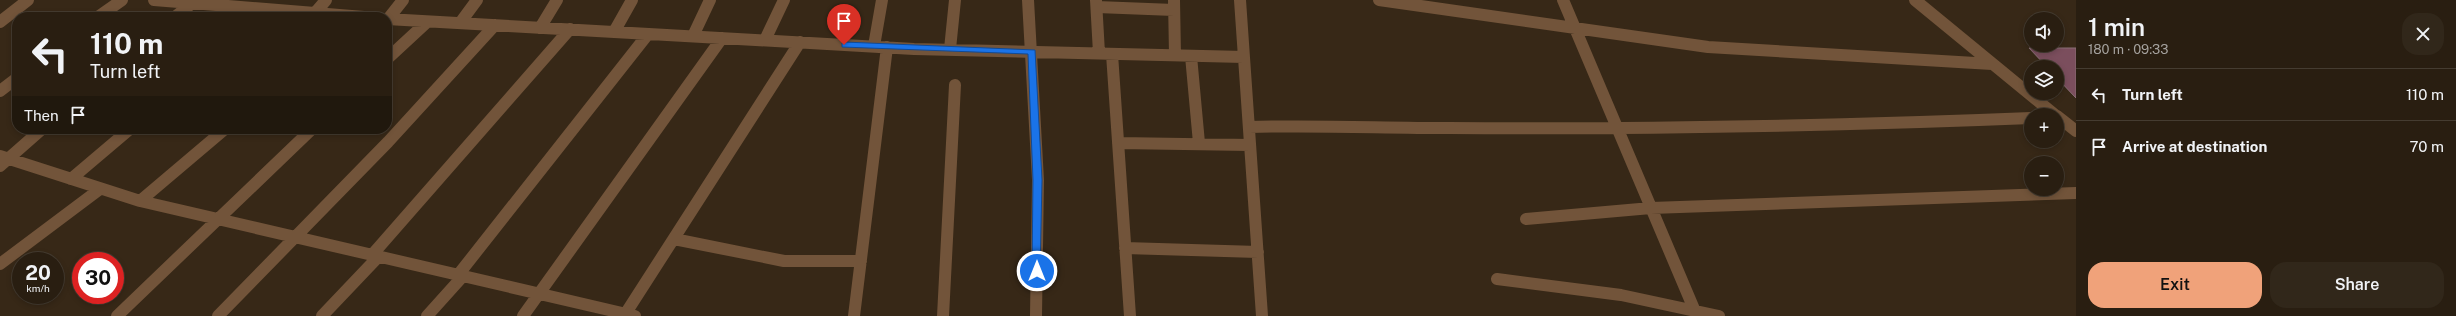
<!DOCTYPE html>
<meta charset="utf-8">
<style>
body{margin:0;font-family:"Public Sans",sans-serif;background:#31271a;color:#f1f3f6;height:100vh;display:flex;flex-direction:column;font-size:15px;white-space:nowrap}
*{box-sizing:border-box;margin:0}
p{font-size:13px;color:#a5a29f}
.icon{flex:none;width:22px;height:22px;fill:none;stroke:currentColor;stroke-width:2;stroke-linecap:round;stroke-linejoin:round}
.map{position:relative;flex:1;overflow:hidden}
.panel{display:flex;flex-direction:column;background:#291e11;width:380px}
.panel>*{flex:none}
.guide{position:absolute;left:12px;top:12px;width:380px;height:122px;border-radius:16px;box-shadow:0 2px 6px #0003,0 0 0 1px #453c31;background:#291e11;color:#f1f3f6;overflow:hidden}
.controls{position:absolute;left:2024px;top:12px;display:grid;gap:8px}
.controls a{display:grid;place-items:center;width:40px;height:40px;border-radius:50%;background:#291e11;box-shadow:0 2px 6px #0003,0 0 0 1px #453c31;font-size:20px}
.speed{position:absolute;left:12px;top:252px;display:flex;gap:8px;font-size:20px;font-weight:700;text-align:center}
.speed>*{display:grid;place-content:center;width:52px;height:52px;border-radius:50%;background:#291e11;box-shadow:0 2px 6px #0003,0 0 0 1px #453c31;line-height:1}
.speed small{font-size:10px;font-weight:400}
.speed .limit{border:6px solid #d22;background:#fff;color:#111}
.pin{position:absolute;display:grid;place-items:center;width:34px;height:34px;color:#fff;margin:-41px -17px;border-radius:50% 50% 50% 0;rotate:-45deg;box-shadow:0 0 4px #0007}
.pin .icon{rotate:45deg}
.me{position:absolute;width:44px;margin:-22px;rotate:0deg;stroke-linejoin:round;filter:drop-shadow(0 0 3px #0008)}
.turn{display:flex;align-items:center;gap:14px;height:84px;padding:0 12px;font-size:18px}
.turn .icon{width:52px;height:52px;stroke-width:2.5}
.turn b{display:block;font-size:28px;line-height:34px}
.then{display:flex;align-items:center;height:38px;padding:0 12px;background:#0003;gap:8px;font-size:15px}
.round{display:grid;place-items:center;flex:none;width:42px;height:42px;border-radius:16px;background:#31271a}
.overview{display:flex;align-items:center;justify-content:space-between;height:68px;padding:0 12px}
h1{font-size:24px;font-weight:600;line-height:30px}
.action{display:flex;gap:8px;margin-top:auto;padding:8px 12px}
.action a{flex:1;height:46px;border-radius:16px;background:#f0a27a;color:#111;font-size:16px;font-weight:600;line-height:46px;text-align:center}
.action a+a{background:#31271a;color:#f1f3f6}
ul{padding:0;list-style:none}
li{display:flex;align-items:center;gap:12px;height:52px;padding:0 12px;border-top:1px solid #453c31}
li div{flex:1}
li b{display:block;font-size:15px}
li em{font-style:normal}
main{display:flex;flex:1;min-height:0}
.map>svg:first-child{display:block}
.building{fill:#7b4e5d;stroke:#8a6f77}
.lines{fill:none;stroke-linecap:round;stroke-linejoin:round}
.minor{stroke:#72543a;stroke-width:12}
.route{fill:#1a73e8;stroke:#114b97}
</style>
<main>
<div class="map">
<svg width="2076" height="316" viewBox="0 0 2076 316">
<rect width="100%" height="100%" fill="#372817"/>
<path class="building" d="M2029,48H2076V98L2057,78V67H2047Z"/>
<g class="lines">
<path class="minor" d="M154,0L364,17
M1028,0L1038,180L1036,316
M1096,0L1099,53
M1174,0L1175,55
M1240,0L1262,316
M1379,0L1708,47L1992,64
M1563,0L1697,316
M1915,0L2055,115
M1097,7L1174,10
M315,13L326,0
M98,17L122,0
M175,17L191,4
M387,19L914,49L1244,57
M388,19L403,0
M0,22L28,0
M460,23L477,0
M540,28L557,0
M614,32L632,0
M693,36L710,0
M765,40L784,0
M874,46L882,0
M950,49L955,0
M1112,54L1130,316
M1191,56L1199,143
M387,59L427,22
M0,91L17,78
M2057,116L2076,131
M1249,127C1316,125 1382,128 1449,128C1643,129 1837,126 2031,118
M1118,143L1250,145
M0,156L140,201L635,316
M0,166L42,129
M71,179L130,129
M140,201L225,129
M1526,219L1651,208L2076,193
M674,239L784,261H861
M1125,248L1258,252
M372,255L570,29
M0,264L100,189
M458,275L648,34
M1497,279L1621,295L1719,316
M117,316L312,129
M218,316L388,142L495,25
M322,316L378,257
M427,316L463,276
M523,316L722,38
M624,316L800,42
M854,316L887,47
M943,316L955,85"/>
</g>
<path class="route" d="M844,42L1035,50L1042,180L1040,273L1037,274L1032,271L1033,180L1028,54L842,47V43Z"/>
</svg>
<div class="controls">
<a><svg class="icon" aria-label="sound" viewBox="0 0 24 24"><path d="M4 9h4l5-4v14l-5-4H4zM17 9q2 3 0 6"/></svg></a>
<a><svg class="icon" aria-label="layers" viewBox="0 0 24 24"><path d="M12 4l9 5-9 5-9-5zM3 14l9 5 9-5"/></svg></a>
<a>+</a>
<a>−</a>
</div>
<div class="speed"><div>20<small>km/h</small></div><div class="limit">30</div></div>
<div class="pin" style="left:844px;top:45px;background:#d93025"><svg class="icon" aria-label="arrive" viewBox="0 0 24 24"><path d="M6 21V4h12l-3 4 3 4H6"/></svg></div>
<svg class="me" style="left:1037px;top:271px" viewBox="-20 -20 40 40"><circle r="17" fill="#1a73e8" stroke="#fff" stroke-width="3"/><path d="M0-11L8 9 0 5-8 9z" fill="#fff"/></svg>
<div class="guide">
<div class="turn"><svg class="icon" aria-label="left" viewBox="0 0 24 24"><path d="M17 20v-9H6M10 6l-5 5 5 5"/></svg><div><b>110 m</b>Turn left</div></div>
<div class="then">Then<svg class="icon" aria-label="arrive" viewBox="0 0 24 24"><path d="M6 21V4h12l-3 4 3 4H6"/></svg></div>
</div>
</div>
<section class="panel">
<div class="overview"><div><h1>1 min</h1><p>180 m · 09:33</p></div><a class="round"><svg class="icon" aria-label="close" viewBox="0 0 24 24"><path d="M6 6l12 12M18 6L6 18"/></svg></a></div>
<ul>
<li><svg class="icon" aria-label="left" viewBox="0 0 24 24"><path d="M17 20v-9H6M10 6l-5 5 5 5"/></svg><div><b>Turn left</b></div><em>110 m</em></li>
<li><svg class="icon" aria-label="arrive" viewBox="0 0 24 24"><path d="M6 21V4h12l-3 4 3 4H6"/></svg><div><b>Arrive at destination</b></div><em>70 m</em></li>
</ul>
<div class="action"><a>Exit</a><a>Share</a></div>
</section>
</main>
